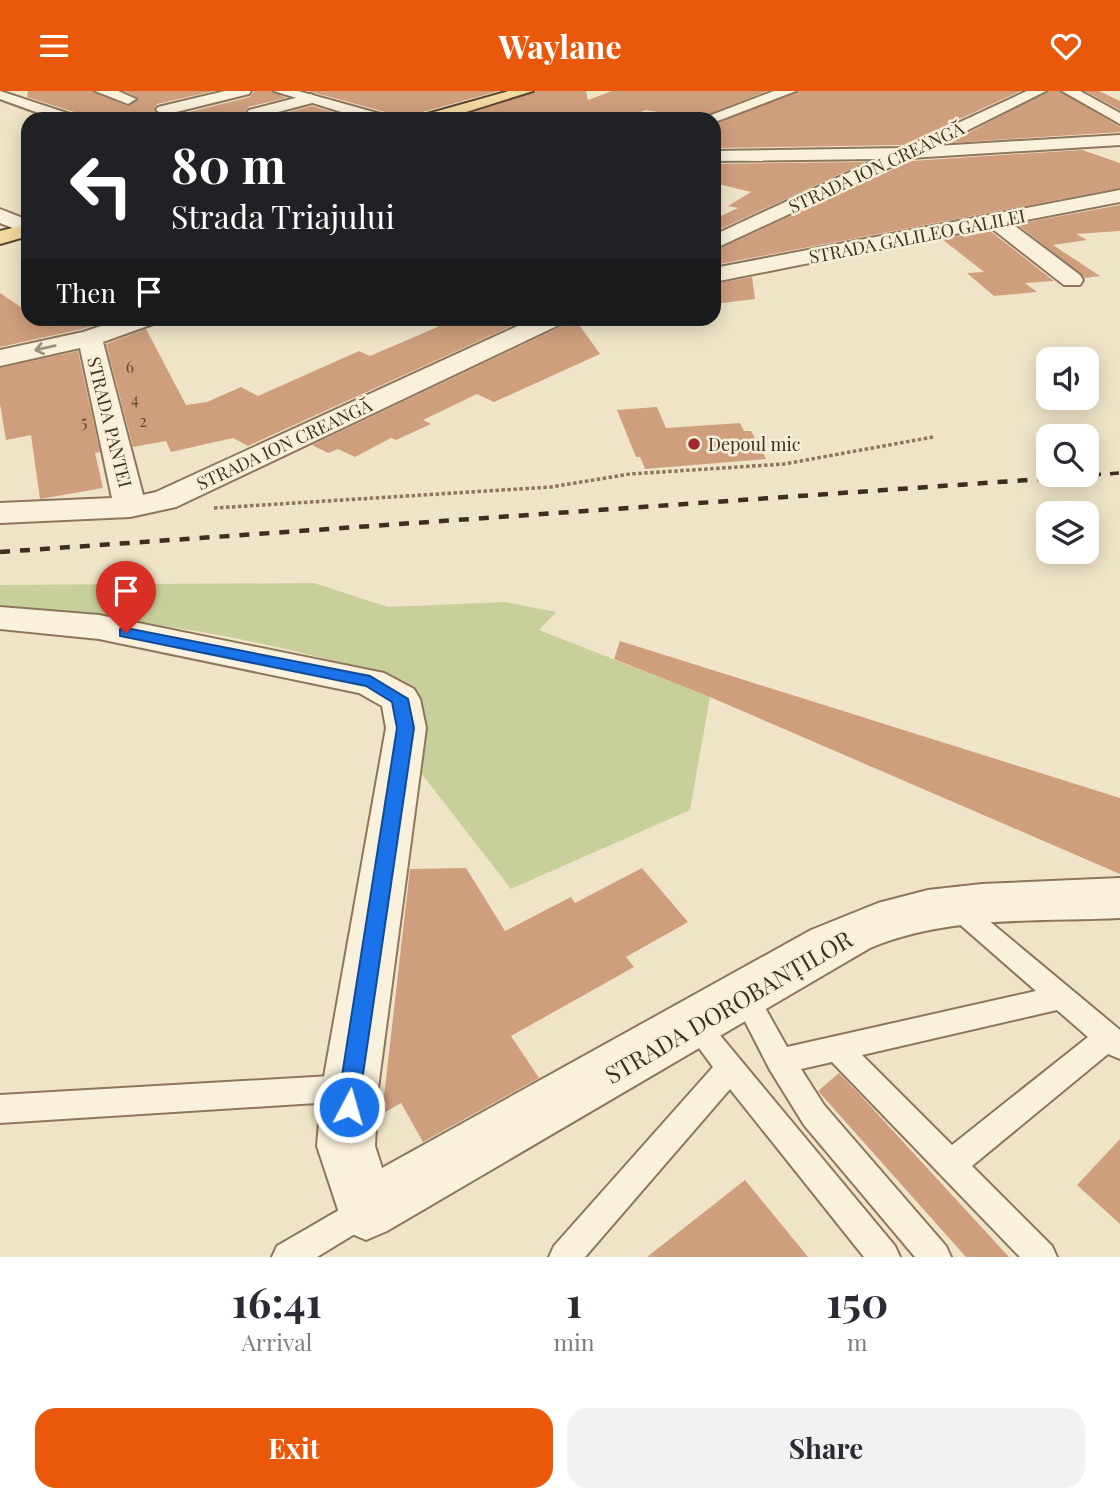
<!DOCTYPE html>
<meta charset="utf-8">
<style>
body{margin:0;font-family:"Playfair Display",serif;background:#f2f2f3;color:#2b2b33;height:100vh;display:flex;flex-direction:column;font-size:26px;white-space:nowrap}
*{box-sizing:border-box;margin:0}
p{font-size:23px;color:#7c7c81}
.icon{flex:none;width:38px;height:38px;fill:none;stroke:currentColor;stroke-width:2;stroke-linecap:round;stroke-linejoin:round}
.map{position:relative;height:1166px;overflow:hidden}
.sheet{display:flex;flex-direction:column;background:#fff;flex:1}
.sheet>*{flex:none}
.top-card{position:absolute;left:21px;top:21px;width:700px;height:214px;border-radius:21px;box-shadow:0 4px 18px #0003;background:#202124;color:#fff;overflow:hidden}
.controls{position:absolute;left:1036px;top:256px;display:grid;gap:14px}
.controls a{display:grid;place-items:center;width:63px;height:63px;border-radius:14px;background:#fff;box-shadow:0 4px 18px #0003;font-size:35px}
.pin{position:absolute;display:grid;place-items:center;width:60px;height:60px;color:#fff;margin:-72px -30px;border-radius:50% 50% 50% 0;rotate:-45deg;box-shadow:0 0 7px #0007}
.pin .icon{rotate:45deg}
.me{position:absolute;width:77px;margin:-38px;rotate:6deg;stroke-linejoin:round;filter:drop-shadow(0 0 5px #0008)}
.turn{display:flex;align-items:center;gap:24px;height:147px;padding:0 35px;font-size:32px}
.turn .icon{width:91px;height:91px;stroke-width:2.5}
.turn b{display:block;font-size:49px;line-height:60px}
.then{display:flex;align-items:center;height:66px;padding:0 35px;background:#0003;gap:14px;font-size:26px}
.eta{display:flex;justify-content:space-evenly;align-items:center;height:119px;text-align:center}
.eta b{font-size:42px;font-weight:700;line-height:49px}
.cta{display:flex;gap:14px;margin-top:auto;padding:14px 35px}
.cta a{flex:1;height:80px;border-radius:21px;background:#ea580c;color:#fff;font-size:28px;font-weight:700;line-height:80px;text-align:center}
.cta a+a{background:#f2f2f3;color:#2b2b33}
header{display:flex;justify-content:space-between;align-items:center;height:91px;padding:0 35px;background:#ea580c;color:#fff;font-size:32px;font-weight:700}
.map>svg:first-child{display:block}
.green{fill:#c9cf9b}
.building{fill:#cf9f7d}
.lines{fill:none;stroke-linecap:round;stroke-linejoin:round}
.service-casing{stroke:#8d765c;stroke-width:4}
.minor-casing{stroke:#8d765c;stroke-width:4}
.tertiary-casing{stroke:#8d765c;stroke-width:4}
.primary-casing{stroke:#5b4430;stroke-width:4}
.path{stroke:#8d765c;stroke-width:3.5;stroke-dasharray:3.5 2.5;stroke-linecap:butt}
.service{fill:#faf1dc;fill-rule:evenodd}
.minor{fill:#faf1dc;fill-rule:evenodd}
.tertiary{fill:#faf1dc;fill-rule:evenodd}
.primary{fill:#f3d9a0;fill-rule:evenodd}
.rail-far1{stroke:#3d2e20;stroke-width:3.5;stroke-dasharray:9 9;stroke-linecap:butt}
.rail{stroke:#3d2e20;stroke-width:4.5;stroke-dasharray:10 10;stroke-linecap:butt}
.oneway{stroke:#9c907e}
.route{fill:#1a73e8;stroke:#114b97;stroke-width:2}
.poi-dot{fill:#9e2a2b;stroke:#f7eed8;stroke-width:2.5}
.labels{text-anchor:middle;dominant-baseline:central;stroke-width:5;stroke-linejoin:round;paint-order:stroke}
.far-number-label{font-size:16px;fill:#624a37}
.far-street-label{font-size:18px;fill:#3d2e20;stroke:#f7eed8}
.far-poi-label{font-size:18px;fill:#3d2e20;stroke:#f7eed8;text-anchor:start}
.near-street-label{font-size:24px;fill:#3d2e20;stroke:#f7eed8}
</style>
<header><svg class="icon" aria-label="menu" viewBox="0 0 24 24"><path d="M4 6h16M4 12h16M4 18h16"/></svg>Waylane<svg class="icon" aria-label="heart" viewBox="0 0 24 24"><path d="M12 20l-8-8c-3-5 5-10 8-4 3-6 11-1 8 4z"/></svg></header>
<div class="map">
<svg width="1120" height="1166" viewBox="0 0 1120 1166">
<rect width="100%" height="100%" fill="#f0e4c8"/>
<path class="green" d="M314,492L388,516L506,511L556,521L539,539L710,606L690,719L511,798L411,669L424,630L418,602C379,578 346,573 302,562C200,537 105,525 0,518V494Z"/>
<path class="building" d="M28,0H93L127,15L138,7L124,0H214L157,13L153,20L165,27L250,6L254,0H271L286,7L248,16L244,23L252,28H96L27,6Z
M308,0H499L419,22L415,28H393L389,22Z
M536,0H586L588,9L612,0H767L698,28L646,19L619,28H453Z
M799,0H1021L903,54L714,57V33Z
M1048,0H1060L1120,36V41L949,52Z
M1085,0H1099L1120,10V19Z
M312,15L355,28H262Z
M1082,59L1120,72V97L714,174V160L911,70Z
M866,71L714,141V128L738,117L728,115L751,101L714,92V73Z
M1120,114V140L1076,143L1087,149L1053,154L1100,185L1085,187L1017,133Z
M989,139L1054,190L1025,192L1037,201L994,205L967,182L984,181L942,148Z
M752,186L755,208L714,213V193Z
M0,202L28,221V228H115L82,238L0,256Z
M456,228L525,229L248,355L233,347L171,361L166,350L133,356L106,253L146,238L186,314L207,311L241,296L258,305L359,260L370,265Z
M575,228L600,263L494,311L477,303L423,329L431,333L396,349L391,347L355,366L338,358L328,362L312,354L562,235L566,229Z
M78,260L100,361L95,362L103,397L40,408L31,344L6,349L0,313V277Z
M657,316L666,337L740,332L744,340H751L766,368L645,378L640,366H636L617,319Z
M620,550L1120,707V783L710,606L614,568Z
M466,777L505,840L571,806L575,812L642,777L688,831L626,866L634,876L511,945L539,987L423,1051L401,1012L382,1023L410,778Z
M839,982L861,1005L1009,1166H966L818,1000Z
M1120,1048V1133L1077,1094Z
M745,1089L808,1166H647Z"/>
<g class="lines">
<defs>
<path id="service" d="M957,807L965,810L1120,939V968L1108,963L972,1075L1052,1155L1057,1166H1020L832,971L801,978L824,1014L946,1155L951,1166H915L804,1034L770,979L732,905L736,897L745,893L754,897L787,956L1036,900L949,824L945,817L949,810ZM1057,919L1088,946L952,1054L862,964Z
M695,922L704,925L895,1155L900,1166H864L730,998L585,1166H549L554,1155L713,976L682,934L686,925Z
M348,984L358,988L362,997L358,1006L348,1010L0,1032V1004Z
M365,1104L376,1108L380,1119L376,1130L317,1166H272L277,1155Z"/>
<path id="minor" d="M0,0L76,25L78,28H55L0,8Z
M95,0H118L136,8L128,13Z
M225,0H251L249,3L164,24L156,19L158,16Z
M774,0H796L715,31L714,28H701Z
M1027,0H1046L936,55L1120,44V54L910,67L714,158V144L878,68L714,70V60L904,57Z
M1062,0H1080L1120,22V33Z
M311,3L319,8L316,11L255,27L247,22L249,19Z
M1120,99V111L1011,132L1080,184L1083,189L1080,194H1064L990,136L714,191V177Z
M0,118L28,129V143L0,132Z
M122,228H156L153,233L103,251L143,404L156,401L533,228H564L561,233L176,416L130,426L0,432V412L112,407L80,257L0,275V259L83,241Z
M0,516L99,524L384,582L414,598L420,608L426,637L378,997L375,1055L382,1077L811,839L878,812L928,799L982,793L1120,787V827C1037,831 948,824 870,857L387,1140L366,1149L345,1140L317,1055L322,997L386,637L382,615L359,602L99,548L0,538Z"/>
<path id="tertiary" d="M274,0H298L388,25L390,28H364Z"/>
<path id="primary" d="M509,0H533L444,28H418L420,25Z
M28,133V145L0,153V140Z"/>
</defs>
<use href="#service" class="service-casing"/>
<use href="#minor" class="minor-casing"/>
<use href="#tertiary" class="tertiary-casing"/>
<use href="#primary" class="primary-casing"/>
<path class="path" d="M214,417L551,396L630,383L784,373L933,346"/>
<use href="#service" class="service"/>
<use href="#minor" class="minor"/>
<use href="#tertiary" class="tertiary"/>
<use href="#primary" class="primary"/>
<path class="rail-far1" d="M1074,385L1120,382"/>
<path class="rail" d="M0,461L1099,384"/>
</g>
<defs><path id="oneway-shaft" d="M-6 0H5M1.5-3L5.5 0L1.5 3" fill="none" stroke-width="1.6" stroke-linecap="round" stroke-linejoin="round" transform="scale(1.75)"/></defs>
<use class="oneway" href="#oneway-shaft" transform="translate(45 257) rotate(167)"/>
<path class="route" d="M126,537L370,585L408,608L414,637L357,1024L349,1027L341,1024L337,1016L397,637L392,611L366,595L120,545V538Z"/>
<circle class="poi-dot" cx="694" cy="353" r="7"/>
<g class="labels">
<g class="far-number-label">
<text x="130" y="275">6</text>
<text x="135" y="307">4</text>
<text x="143" y="329">2</text>
<text x="84" y="330">5</text>
</g>
<g class="far-street-label">
<text transform="translate(876 76) rotate(-25)">STRADA ION CREANGĂ</text>
<text transform="translate(917 145) rotate(-11)">STRADA GALILEO GALILEI</text>
<text transform="translate(110 331) rotate(76)">STRADA PANTEI</text>
<text transform="translate(284 353) rotate(-25)">STRADA ION CREANGĂ</text>
</g>
<g class="far-poi-label">
<text x="708" y="353">Depoul mic</text>
</g>
<g class="near-street-label">
<text transform="translate(728 915) rotate(-30)">STRADA DOROBANȚILOR</text>
</g>
</g>
</svg>
<div class="controls">
<a><svg class="icon" aria-label="sound" viewBox="0 0 24 24"><path d="M4 9h4l5-4v14l-5-4H4zM17 9q2 3 0 6"/></svg></a>
<a><svg class="icon" aria-label="search" viewBox="0 0 24 24"><circle cx="10" cy="10" r="6"/><path d="M15 15l6 6"/></svg></a>
<a><svg class="icon" aria-label="layers" viewBox="0 0 24 24"><path d="M12 4l9 5-9 5-9-5zM3 14l9 5 9-5"/></svg></a>
</div>
<div class="pin" style="left:126px;top:542px;background:#d93025"><svg class="icon" aria-label="arrive" viewBox="0 0 24 24"><path d="M6 21V4h12l-3 4 3 4H6"/></svg></div>
<svg class="me" style="left:349px;top:1016px" viewBox="-20 -20 40 40"><circle r="17" fill="#1a73e8" stroke="#fff" stroke-width="3"/><path d="M0-11L8 9 0 5-8 9z" fill="#fff"/></svg>
<div class="top-card">
<div class="turn"><svg class="icon" aria-label="left" viewBox="0 0 24 24"><path d="M17 20v-9H6M10 6l-5 5 5 5"/></svg><div><b>80 m</b>Strada Triajului</div></div>
<div class="then">Then<svg class="icon" aria-label="arrive" viewBox="0 0 24 24"><path d="M6 21V4h12l-3 4 3 4H6"/></svg></div>
</div>
</div>
<section class="sheet">
<div class="eta">
<div><b>16:41</b><p>Arrival</p></div>
<div><b>1</b><p>min</p></div>
<div><b>150</b><p>m</p></div>
</div>
<div class="cta"><a>Exit</a><a>Share</a></div>
</section>
